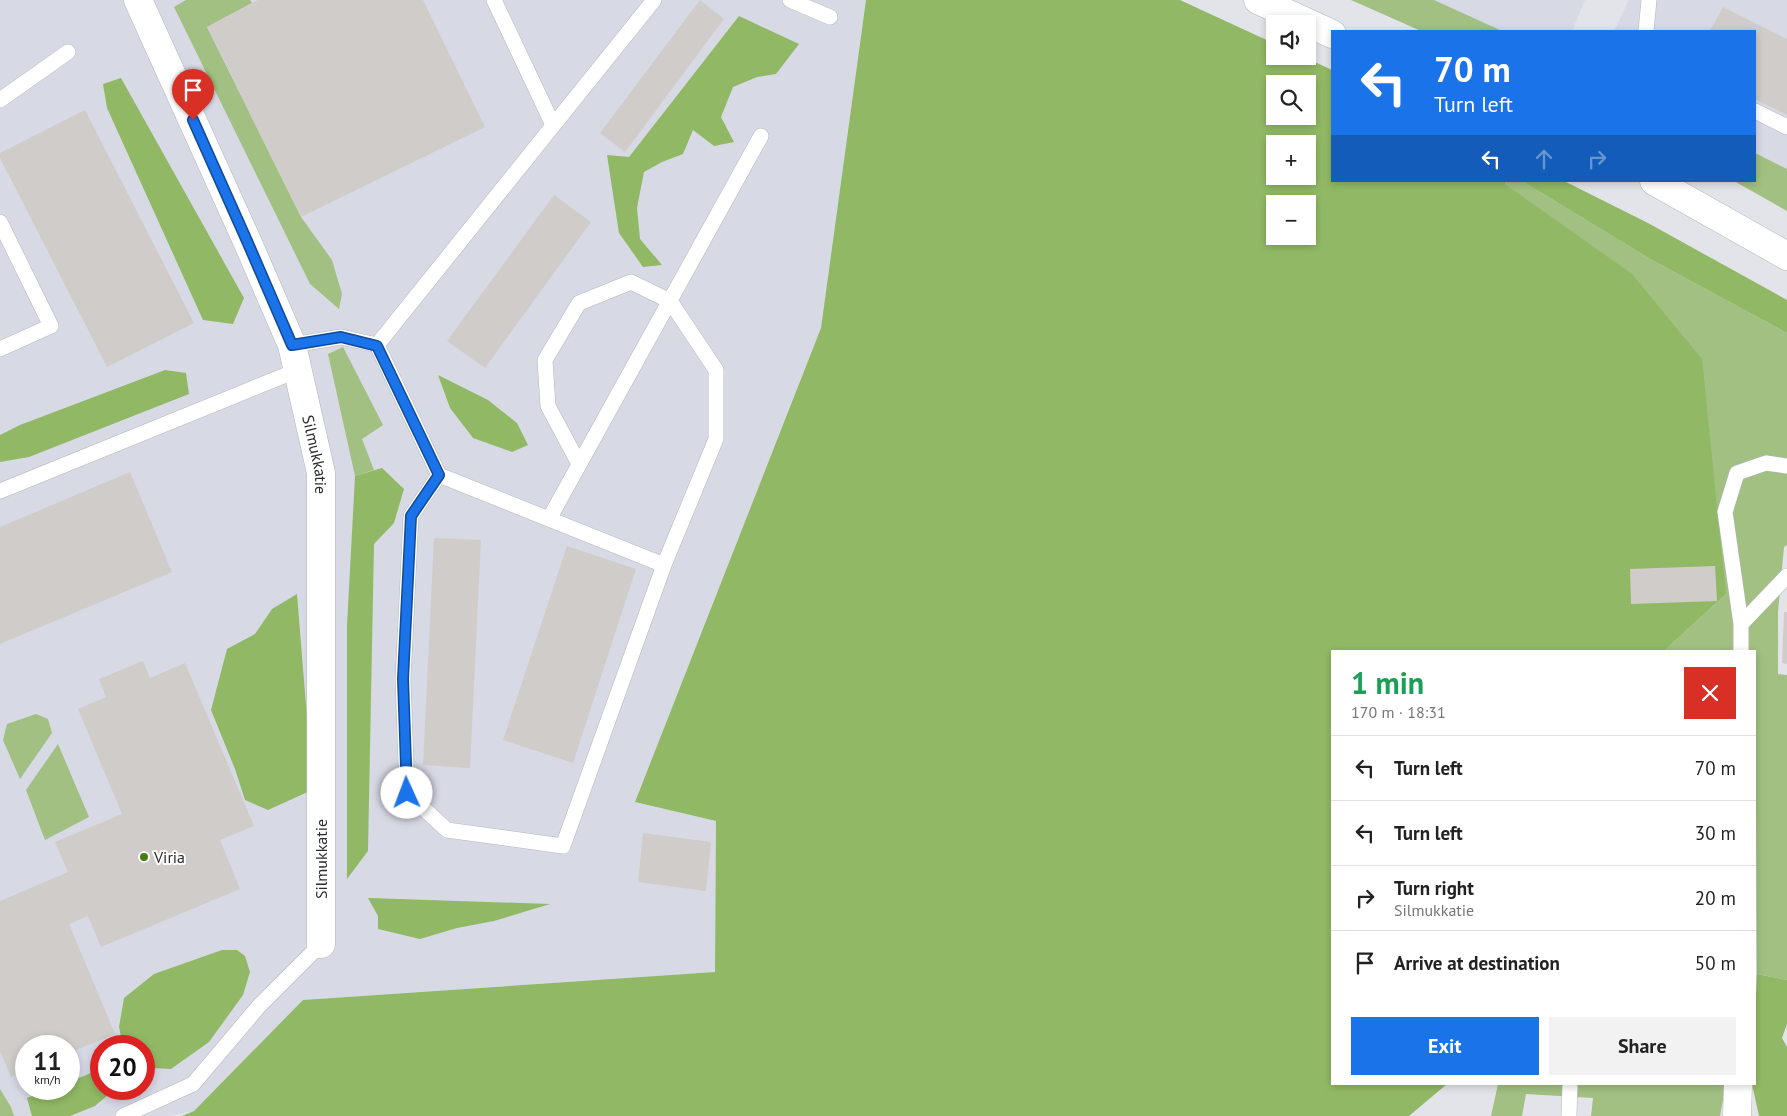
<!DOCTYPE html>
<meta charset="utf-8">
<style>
body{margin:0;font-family:"PT Sans",sans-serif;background:#f2f2f2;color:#222;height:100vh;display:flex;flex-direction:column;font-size:19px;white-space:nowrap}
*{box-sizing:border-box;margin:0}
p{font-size:16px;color:#767676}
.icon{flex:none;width:28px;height:28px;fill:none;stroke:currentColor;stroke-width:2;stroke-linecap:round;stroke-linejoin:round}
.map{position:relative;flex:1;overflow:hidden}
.details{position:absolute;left:1331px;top:650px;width:425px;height:435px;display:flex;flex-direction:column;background:#fff;border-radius:0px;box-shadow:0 2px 8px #0003}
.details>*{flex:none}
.top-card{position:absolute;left:1331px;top:30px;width:425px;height:152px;border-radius:0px;box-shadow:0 2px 8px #0003;background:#1a73e8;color:#fff;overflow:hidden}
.buttons{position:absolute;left:1266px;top:15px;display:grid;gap:10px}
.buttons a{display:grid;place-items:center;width:50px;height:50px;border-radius:0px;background:#fff;box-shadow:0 2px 8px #0003;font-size:25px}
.speed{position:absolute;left:15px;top:1035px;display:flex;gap:10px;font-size:25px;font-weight:700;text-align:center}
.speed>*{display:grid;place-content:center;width:65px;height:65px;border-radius:50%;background:#fff;box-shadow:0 2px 8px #0003;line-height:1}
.speed small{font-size:12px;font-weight:400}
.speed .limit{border:8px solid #d22;background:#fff;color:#111}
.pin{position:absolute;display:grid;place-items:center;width:42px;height:42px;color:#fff;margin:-51px -21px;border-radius:50% 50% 50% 0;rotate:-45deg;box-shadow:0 0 5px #0007}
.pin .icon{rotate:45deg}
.me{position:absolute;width:55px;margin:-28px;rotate:358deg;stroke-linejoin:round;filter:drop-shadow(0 0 4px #0008)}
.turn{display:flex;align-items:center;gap:18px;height:105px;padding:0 20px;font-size:22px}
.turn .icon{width:65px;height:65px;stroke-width:2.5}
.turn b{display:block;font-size:35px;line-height:42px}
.lanes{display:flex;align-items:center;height:48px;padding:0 20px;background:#0003;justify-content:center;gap:25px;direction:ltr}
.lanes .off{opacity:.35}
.round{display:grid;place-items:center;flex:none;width:52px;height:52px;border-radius:0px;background:#f2f2f2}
.headline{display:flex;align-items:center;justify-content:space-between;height:85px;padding:0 20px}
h1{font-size:30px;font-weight:700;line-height:38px;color:#1e9e55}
.primary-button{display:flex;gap:10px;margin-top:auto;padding:10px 20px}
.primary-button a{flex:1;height:58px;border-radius:0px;background:#1a73e8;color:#fff;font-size:20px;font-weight:700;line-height:58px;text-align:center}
.primary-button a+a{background:#f2f2f2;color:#222}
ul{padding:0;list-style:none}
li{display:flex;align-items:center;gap:15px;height:65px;padding:0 20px;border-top:1px solid #e0e0e0}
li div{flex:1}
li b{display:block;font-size:19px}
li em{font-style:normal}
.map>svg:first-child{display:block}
.built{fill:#d7d9e5;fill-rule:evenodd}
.green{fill:#a1c082}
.forest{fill:#91b965;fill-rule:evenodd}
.building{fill:#d0ccc9}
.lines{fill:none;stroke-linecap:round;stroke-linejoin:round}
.service-casing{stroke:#b6b7bc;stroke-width:16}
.minor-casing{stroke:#b6b7bc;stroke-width:29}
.secondary-casing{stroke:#b6b7bc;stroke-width:29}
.service{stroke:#fff;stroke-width:15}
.minor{stroke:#fff;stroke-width:28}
.secondary{stroke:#fff;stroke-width:28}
.route-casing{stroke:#114b97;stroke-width:12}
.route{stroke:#1a73e8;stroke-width:9}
.poi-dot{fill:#477d11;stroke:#fff;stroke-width:2}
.labels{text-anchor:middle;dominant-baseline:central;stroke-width:4;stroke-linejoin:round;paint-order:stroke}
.street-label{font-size:16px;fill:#2a2b2d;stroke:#fff}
.poi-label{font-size:16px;fill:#2a2b2d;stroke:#fff;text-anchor:start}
</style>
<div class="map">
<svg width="1787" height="1116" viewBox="0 0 1787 1116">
<rect width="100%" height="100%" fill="#e3e4e9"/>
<path class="built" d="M0,0H866L821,328L635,802L716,821L715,972L303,1000L194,1111L168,1116H0ZM26,1046H69V1089H26ZM101,1046H144V1089H101Z
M1406,0H1585L1572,31H1468Z
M1629,0H1787V184L1755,168V31H1614Z"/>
<path class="green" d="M186,0H250L252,3L207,27L301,217L332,260L342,294L339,309L310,284L174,7Z
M1351,0H1434L1502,31H1421Z
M1755,153L1787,169V211L1734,181H1755Z
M1506,181H1522L1650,259L1787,333V545L1784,547L1778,612V674L1787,675V980L1757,974L1755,651H1664L1726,594L1505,184Z
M343,347L383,425L362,439L374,470L355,476L328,354Z
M36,714L48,719L52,733L20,779L3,740L7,724Z
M58,744L89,817L45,840L26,790Z
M1498,1084H1726L1720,1116H1591L1593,1098L1526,1094L1522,1116H1491Z
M0,1089L11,1107L14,1116H0Z"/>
<path class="forest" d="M866,0H1180L1275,44V56H1302L1332,70V181H1506L1505,184L1632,274L1702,359L1726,594L1664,651H1332V1084H1447L1409,1116H182L194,1111L303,1000L715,972L716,821L635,802L821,328ZM1275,84H1308V116H1275ZM1275,144H1308V176H1275ZM1275,204H1308V236H1275Z
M739,16L799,44L776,74L757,77L733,87L721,117L734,142L714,146L693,130L683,154L662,162L644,172L637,208L640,239L662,265L643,267L619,233L607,155L629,157Z
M121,78L244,298L233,324L203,320L107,108L103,84Z
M1522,181H1564L1648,223L1787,300V333L1650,259Z
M165,370L186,373L189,394L29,457L0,462V435L20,425Z
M438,375L488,400L517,423L528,445L512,452L473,438L450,408Z
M382,468L404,489L394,523L374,544L368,851L347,879V626L355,476Z
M297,594L310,755V791L268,810L245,800L235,769L211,710L227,649L255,634L272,609Z
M368,898H369L550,904L494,921L457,928L420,939L378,929V916Z
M222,950H237L245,956L250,972L243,995L209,1042L171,1069L153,1068L144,1072V1046H123L119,1027L124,998L154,974Z
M1757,974L1787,980V1024L1782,1038L1787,1047V1116H1759L1752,1084H1755V1015Z
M101,1069V1089H115L95,1106L70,1116H32L27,1098L51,1089H69V1082Z"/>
<path class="building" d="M258,0H423L485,127L301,217L207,27Z
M700,0L724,19L625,152L600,133Z
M1723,7L1787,39V115L1755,99V31H1710Z
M85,110L194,323L107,367L0,158V153Z
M554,195L591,222L485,368L447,341Z
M130,472L172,572L0,644V527Z
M434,538L481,540L470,768L423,765Z
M567,546L636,569L573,763L503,740Z
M1715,566L1717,601L1631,604L1630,569Z
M1784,612H1787V664L1782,663Z
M143,661L150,678L185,663L254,826L220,840L240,889L101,947L88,916L69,924L115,1034L69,1053V1046H26V1070L11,1077L0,1051V901L68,872L55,842L122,814L78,709L106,697L99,679Z
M643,833L711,842L706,891L638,882Z"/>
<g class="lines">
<defs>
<path id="service" d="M494,0L553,125
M790,0L830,17
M1646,31L1649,0
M0,100L68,52
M1755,111L1787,127
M0,222L51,326L0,349
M292,345L341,337L377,345L439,475L664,565
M377,345L654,0
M439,475L411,516L403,679L407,793L447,830L563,846L664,565L716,439V370L670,301L631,282L579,303L545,360L548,406L579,464
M0,491L298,370
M549,519L761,136
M1741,624L1787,576
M1741,651V624L1725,512L1737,473L1766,463L1787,466
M123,1116L193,1084L259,1006L321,944
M1569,1116L1570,1084"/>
<g id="minor">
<path id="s1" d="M138,0L247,241L292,345L321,473V944"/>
<path d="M1737,1116L1738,1084"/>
</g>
<path id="secondary" d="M1258,0L1332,34
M1654,181L1787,256"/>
</defs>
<use href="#service" class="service-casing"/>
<use href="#minor" class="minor-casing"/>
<use href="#secondary" class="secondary-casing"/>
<use href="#service" class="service"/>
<use href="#minor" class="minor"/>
<use href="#secondary" class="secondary"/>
</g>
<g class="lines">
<defs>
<path id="route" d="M193,120L247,241L292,345L341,337L377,346L439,475L411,516L403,679L407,793"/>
</defs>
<use href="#route" class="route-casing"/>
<use href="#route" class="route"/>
</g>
<circle class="poi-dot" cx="144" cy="857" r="5"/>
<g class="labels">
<g class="street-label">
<text stroke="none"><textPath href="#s1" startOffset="490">Silmukkatie</textPath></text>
<text transform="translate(321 859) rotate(-90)">Silmukkatie</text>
</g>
<g class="poi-label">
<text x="154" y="857">Viria</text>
</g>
</g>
</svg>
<div class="buttons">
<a><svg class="icon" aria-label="sound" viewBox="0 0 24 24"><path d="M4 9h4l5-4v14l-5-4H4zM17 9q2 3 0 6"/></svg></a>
<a><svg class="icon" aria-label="search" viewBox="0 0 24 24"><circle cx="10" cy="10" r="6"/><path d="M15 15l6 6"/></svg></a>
<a>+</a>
<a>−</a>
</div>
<div class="speed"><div>11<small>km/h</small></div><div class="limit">20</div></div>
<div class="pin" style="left:193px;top:120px;background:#d93025"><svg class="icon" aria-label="arrive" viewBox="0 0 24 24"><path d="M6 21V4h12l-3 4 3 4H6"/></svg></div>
<svg class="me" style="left:407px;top:793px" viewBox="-20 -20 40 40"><circle r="19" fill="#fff"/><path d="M0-13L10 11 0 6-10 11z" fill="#1a73e8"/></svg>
<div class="top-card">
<div class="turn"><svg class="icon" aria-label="left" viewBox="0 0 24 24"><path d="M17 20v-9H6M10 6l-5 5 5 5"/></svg><div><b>70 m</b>Turn left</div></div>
<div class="lanes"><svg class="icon" aria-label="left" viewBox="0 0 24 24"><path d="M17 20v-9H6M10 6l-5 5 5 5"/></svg><svg class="icon off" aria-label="ahead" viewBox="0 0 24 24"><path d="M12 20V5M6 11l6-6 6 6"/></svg><svg class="icon off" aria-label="right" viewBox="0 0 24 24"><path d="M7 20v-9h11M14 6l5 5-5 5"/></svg></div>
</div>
<section class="details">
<div class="headline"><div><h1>1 min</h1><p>170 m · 18:31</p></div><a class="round" style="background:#d93025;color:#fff"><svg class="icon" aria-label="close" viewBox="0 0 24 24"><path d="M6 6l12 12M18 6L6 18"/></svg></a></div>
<ul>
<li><svg class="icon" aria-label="left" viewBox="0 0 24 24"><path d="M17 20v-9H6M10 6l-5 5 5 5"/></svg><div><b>Turn left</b></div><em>70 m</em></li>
<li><svg class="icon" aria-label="left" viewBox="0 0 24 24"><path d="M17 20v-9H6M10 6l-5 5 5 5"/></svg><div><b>Turn left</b></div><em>30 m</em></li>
<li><svg class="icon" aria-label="right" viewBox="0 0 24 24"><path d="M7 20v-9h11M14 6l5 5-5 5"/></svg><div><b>Turn right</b><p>Silmukkatie</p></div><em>20 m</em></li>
<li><svg class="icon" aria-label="arrive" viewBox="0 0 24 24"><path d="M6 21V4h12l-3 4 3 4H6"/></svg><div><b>Arrive at destination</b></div><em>50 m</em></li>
</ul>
<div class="primary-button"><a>Exit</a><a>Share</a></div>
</section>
</div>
